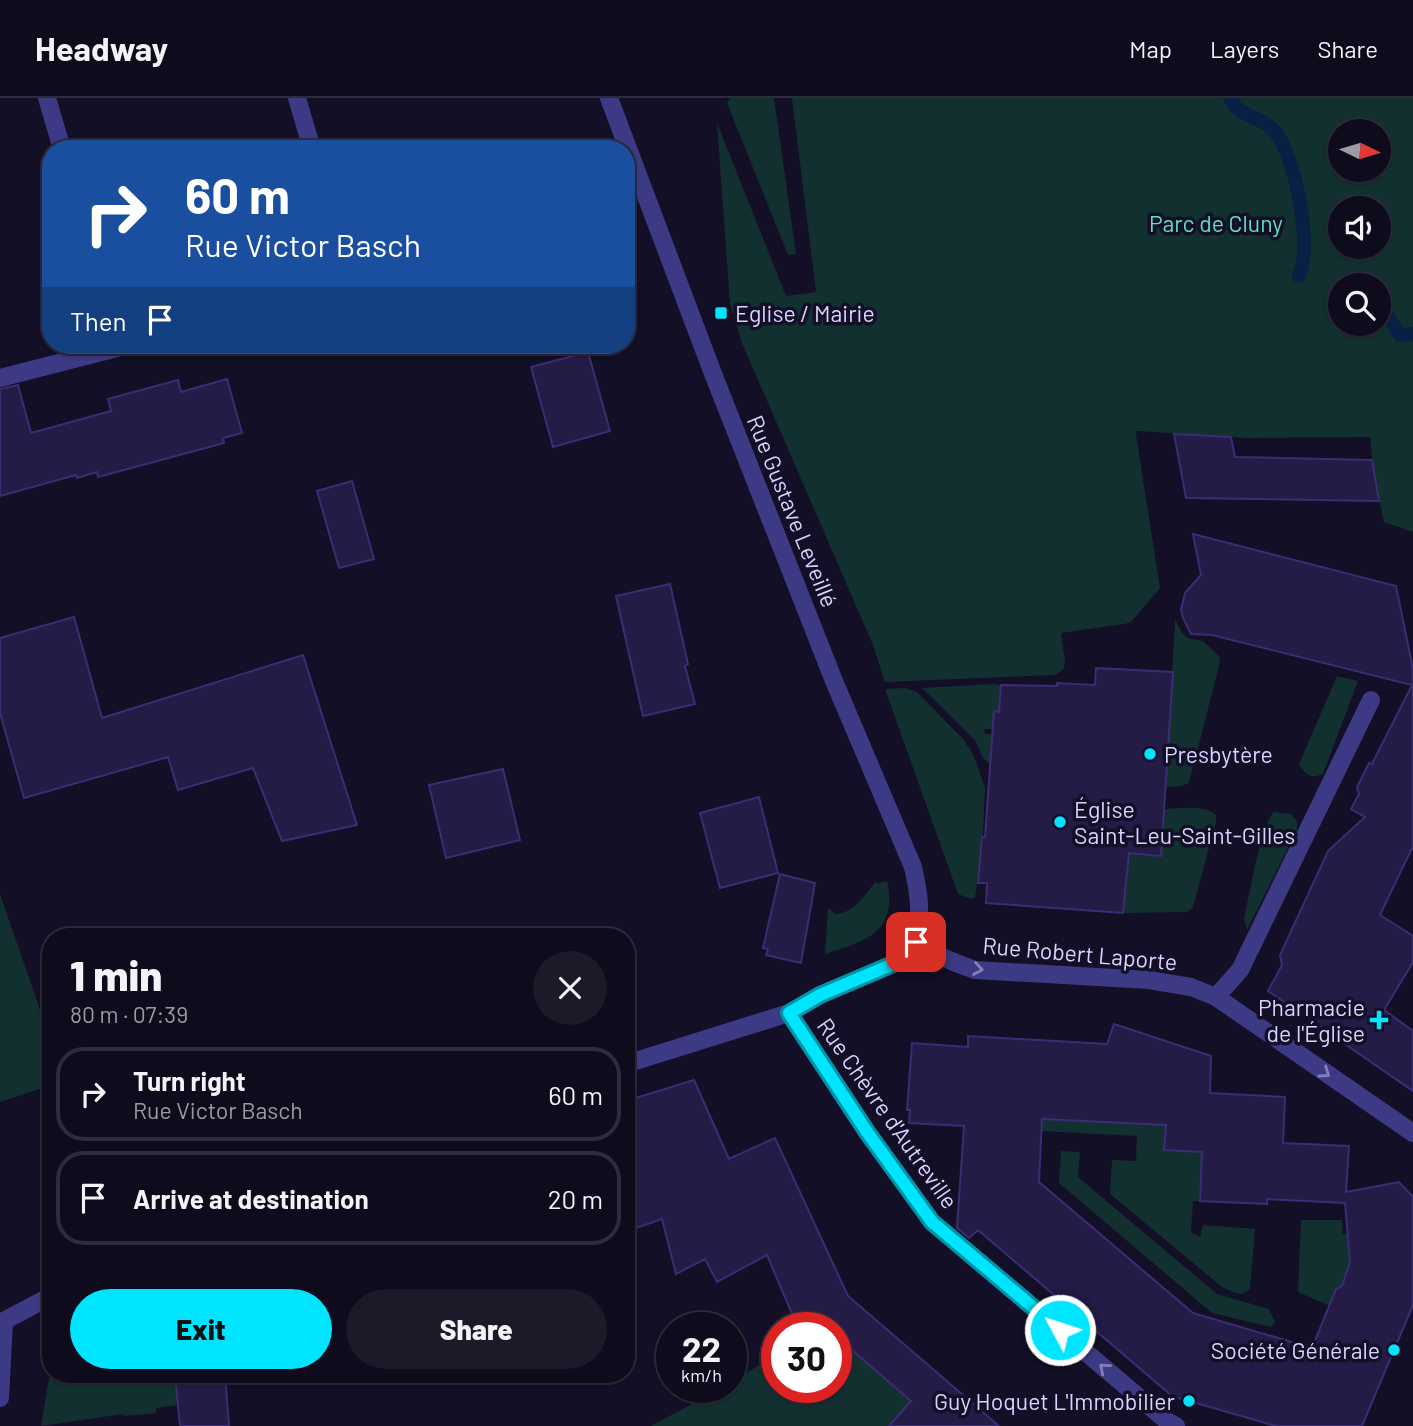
<!DOCTYPE html>
<meta charset="utf-8">
<style>
body{margin:0;font-family:Barlow,sans-serif;background:#1c1929;color:#f1f3f6;height:100vh;display:flex;flex-direction:column;font-size:26px;white-space:nowrap}
*{box-sizing:border-box;margin:0}
p{font-size:23px;color:#9b9ba3}
.icon{flex:none;width:38px;height:38px;fill:none;stroke:currentColor;stroke-width:2;stroke-linecap:round;stroke-linejoin:round}
.map{position:relative;flex:1;overflow:hidden}
.details{position:absolute;left:42px;top:830px;width:593px;height:455px;display:flex;flex-direction:column;background:#0e0b1c;border-radius:28px;box-shadow:0 2px 5px #0004,0 0 0 2px #2e2b3b}
.details>*{flex:none}
.banner{position:absolute;left:42px;top:42px;width:593px;height:214px;border-radius:28px;box-shadow:0 2px 5px #0004,0 0 0 2px #2e2b3b;background:#1a4fa0;color:#fff;overflow:hidden}
.needle{width:46px;rotate:95deg}
.buttons{position:absolute;left:1328px;top:21px;display:grid;gap:14px}
.buttons a{display:grid;place-items:center;width:63px;height:63px;border-radius:50%;background:#0e0b1c;box-shadow:0 2px 5px #0004,0 0 0 2px #2e2b3b;font-size:35px}
.speed{position:absolute;left:656px;top:1214px;display:flex;gap:14px;font-size:35px;font-weight:700;text-align:center}
.speed>*{display:grid;place-content:center;width:91px;height:91px;border-radius:50%;background:#0e0b1c;box-shadow:0 2px 5px #0004,0 0 0 2px #2e2b3b;line-height:1}
.speed small{font-size:18px;font-weight:400}
.speed .limit{border:10px solid #d22;background:#fff;color:#111}
.pin{position:absolute;display:grid;place-items:center;width:60px;height:60px;color:#fff;margin:-30px;border-radius:14px;box-shadow:0 4px 10px #0006}
.me{position:absolute;width:77px;margin:-38px;rotate:310deg;stroke-linejoin:round;filter:drop-shadow(0 0 5px #0008)}
.turn{display:flex;align-items:center;gap:24px;height:147px;padding:0 28px;font-size:32px}
.turn .icon{width:91px;height:91px;stroke-width:2.5}
.turn b{display:block;font-size:49px;line-height:60px}
.then{display:flex;align-items:center;height:66px;padding:0 28px;background:#0003;gap:14px;font-size:26px}
.round{display:grid;place-items:center;flex:none;width:74px;height:74px;border-radius:37px;background:#1c1929}
.summary{display:flex;align-items:center;justify-content:space-between;height:119px;padding:0 28px}
h1{font-size:42px;font-weight:800;line-height:52px}
.action{display:flex;gap:14px;margin-top:auto;padding:14px 28px}
.action a{flex:1;height:80px;border-radius:42px;background:#00e5ff;color:#111;font-size:28px;font-weight:800;line-height:80px;text-align:center}
.action a+a{background:#1c1929;color:#f1f3f6}
ul{padding:0;list-style:none}
li{display:flex;align-items:center;gap:21px;height:94px;margin:0 14px 10px;padding:0 14px;border:4px solid #2e2b3b;border-radius:28px}
li div{flex:1}
li b{display:block;font-size:26px}
li em{font-style:normal}
header{display:flex;align-items:center;gap:42px;box-sizing:border-box;height:98px;padding:0 35px;background:#0e0b1c;border-bottom:2px solid #2e2b3b}
header strong{font-size:33px}
nav{display:flex;gap:38px;margin-inline-start:auto;font-size:24px}
.map>svg:first-child{display:block}
.green{fill:#12302f;fill-rule:evenodd}
.lines{fill:none;stroke-linecap:round;stroke-linejoin:round}
.stream{stroke:#0a1f44;stroke-width:14}
.building{fill:#241b47;stroke:#3b2d73;stroke-width:2;fill-rule:evenodd}
.minor{stroke:#3d3a85;stroke-width:18}
.oneway{stroke:#837fbc}
.route-casing{stroke:#0095a6;stroke-width:18}
.route{stroke:#00e5ff;stroke-width:12}
.poi-dot{fill:#00e5ff;stroke:#130f26;stroke-width:2.5}
.labels{text-anchor:middle;dominant-baseline:central;stroke-width:7;stroke-linejoin:round;paint-order:stroke}
.park-label{font-size:23px;fill:#5fe0c0;stroke:#130f26}
.poi-label{font-size:23px;fill:#d9d4ff;stroke:#130f26;text-anchor:start}
.street-label{font-size:23px;fill:#d9d4ff;stroke:#130f26}
</style>
<header>
<strong>Headway</strong>
<nav><a>Map</a><a>Layers</a><a>Share</a></nav>
</header>
<div class="map">
<svg width="1413" height="1328" viewBox="0 0 1413 1328">
<rect width="100%" height="100%" fill="#130f26"/>
<path class="green" d="M730,0H774L796,156L788,157L727,5Z
M792,0H1413V434L1384,424L1374,377L1370,339L1248,340L1136,333L1135,330L1160,490L1130,525L1061,535L1065,563L1063,572L1055,577L885,584L873,547L742,245L730,206L717,25L786,198L816,194ZM1340,33H1379V72H1340ZM1340,110H1379V149H1340ZM1340,187H1379V226H1340Z
M1175,522L1182,535L1188,540L1203,543L1220,559L1219,568L1189,685L1181,688L1166,689Z
M1337,578L1358,583L1323,676C1311,681 1305,677 1299,666Z
M993,586L1001,587L999,614L993,613V619L999,620V631H984L985,636H998L996,667L989,666L983,660L975,642L922,590Z
M905,590L917,594L963,641L973,656L985,689L983,735L975,800H968L958,796L885,591Z
M1164,711C1179,711 1203,706 1216,717V724L1193,809L1187,814L1123,815L1124,808L1121,807L1126,755L1161,758Z
M1274,714L1291,716L1297,724V732L1247,832L1244,821C1249,800 1261,726 1274,714Z
M876,783L877,786L887,783C898,835 866,843 825,856L828,809L835,816C854,816 865,796 876,783Z
M0,796L51,943V987L0,1004Z
M1167,1006L1164,1051L1202,1054L1199,1103H1193L1191,1134L1200,1139L1203,1127L1255,1131L1250,1191L1242,1196L1235,1195L1222,1189L1110,1096L1112,1062L1136,1063L1137,1038L1041,1033V1021Z
M1061,1053L1080,1054L1078,1079L1217,1196L1269,1211L1275,1224L1271,1229L1212,1215L1059,1085Z
M1301,1122H1342L1343,1136H1347L1349,1152L1354,1151L1342,1188L1336,1191L1330,1208L1298,1194Z
M837,1238L911,1303L900,1315L914,1328H651L722,1290H732V1284L777,1256V1290H836Z
M51,1268V1276H175L178,1307L156,1310V1315L124,1318L123,1316L41,1328Z"/>
<g class="lines">
<path class="stream" d="M1230,0C1237,17 1255,18 1269,28C1292,45 1303,113 1304,141C1305,153 1303,166 1299,178
M1379,208L1382,209L1400,237L1413,236"/>
</g>
<path class="building" d="M588,254L610,333L553,349L531,269Z
M227,281L242,335L223,340L224,345L98,379L97,374L77,380L76,377L0,398V291L18,287L31,335L111,313L108,301L178,282L181,294Z
M1174,336L1231,339L1235,359L1372,362L1379,403L1186,400Z
M352,383L374,461L339,470L317,393Z
M1193,436L1396,488L1413,571V748L1380,817L1413,838V864L1384,912L1413,933V993L1268,893L1282,867L1280,857L1328,753L1365,719L1351,711L1359,696L1357,689L1369,665L1372,666L1412,587L1212,537L1191,536L1183,520L1181,512L1185,495L1201,477Z
M670,486L688,566L685,568L695,606L643,618L616,498Z
M74,519L102,620L303,557L357,727L282,743L253,670L178,692L168,659L24,700L0,615V540Z
M1096,570L1173,574L1161,758L1129,755L1123,815L986,805L987,785H978L982,739H985L994,613L999,614L1001,587L1057,588V585L1095,587Z
M503,671L520,742L446,760L429,687Z
M759,699L778,775L720,790L700,715Z
M780,776L815,785L801,865L766,857L768,851L763,850Z
M1114,926L1211,958L1210,995L1285,999L1283,1045L1349,1048L1346,1094L1399,1084L1413,1099V1207L1362,1328H1276L1172,1298L978,1132L969,1140L957,1130L964,1028L909,1025L910,1012H907L912,945L968,949V938L1107,946ZM1042,1021L1166,1027L1164,1052L1202,1054L1200,1103L1267,1106V1101L1345,1105L1350,1164L1342,1188L1336,1191L1312,1250L1193,1215L1039,1084Z
M694,982L729,1061L775,1040L848,1198L999,1328H889L911,1303L836,1238V1230H798L767,1157L717,1184L705,1161L676,1176L662,1121L633,1131L626,1111V1003Z
M175,1276H225L229,1328H180Z"/>
<g class="lines">
<path class="minor" d="M47,0L62,51
M297,0L312,51
M609,0L712,273L834,583L913,769C920,800 921,813 916,844
M0,280L117,250L116,247
M916,844C935,857 954,865 975,872L1149,882L1191,889L1216,899L1413,1035
M1216,899L1240,872L1371,602
M789,915L867,1034L932,1124L1167,1323L1176,1328
M626,966L789,915L820,897L893,866L916,844
M0,1225L51,1198
M0,1300L4,1223"/>
</g>
<defs><path id="oneway-chevron" d="M-2-3.5L2.5 0L-2 3.5" fill="none" stroke-width="1.6" stroke-linecap="round" stroke-linejoin="round" transform="scale(1.75)"/></defs>
<g class="oneway">
<use href="#oneway-chevron" transform="translate(978 871) rotate(9)"/>
<use href="#oneway-chevron" transform="translate(1325 975) rotate(35)"/>
<use href="#oneway-chevron" transform="translate(1104 1270) rotate(-140)"/>
</g>
<g class="lines">
<defs>
<path id="route" d="M916,844L893,866L820,897L789,915L867,1034L932,1124L1060,1232"/>
</defs>
<use href="#route" class="route-casing"/>
<use href="#route" class="route"/>
</g>
<g class="poi-dot">
<rect x="714" y="208" width="14" height="14" rx="3.5"/>
<circle cx="1150" cy="656" r="7"/>
<circle cx="1060" cy="724" r="7"/>
<path d="M1375.5 911.5h7v7h7v7h-7v7h-7v-7h-7v-7h7z"/>
<circle cx="1394" cy="1252" r="7"/>
<circle cx="1189" cy="1303" r="7"/>
</g>
<g class="labels">
<g class="park-label">
<text x="1216" y="125">Parc de Cluny</text>
</g>
<g class="poi-label">
<text x="735" y="215">Eglise / Mairie</text>
<text x="1164" y="656">Presbytère</text>
<text x="1074" y="711">Église<tspan x="1074" dy="26">Saint-Leu-Saint-Gilles</tspan></text>
<text x="1365" y="909" text-anchor="end">Pharmacie<tspan x="1365" dy="26">de l'Église</tspan></text>
<text x="1380" y="1252" text-anchor="end">Société Générale</text>
<text x="1175" y="1303" text-anchor="end">Guy Hoquet L'Immobilier</text>
</g>
<g class="street-label">
<text transform="translate(793 413) rotate(68)">Rue Gustave Leveillé</text>
<text transform="translate(1080 855) rotate(5)">Rue Robert Laporte</text>
<text transform="translate(888 1015) rotate(55)">Rue Chèvre d'Autreville</text>
</g>
</g>
</svg>
<div class="buttons">
<a><svg class="needle" viewBox="-14 -14 28 28"><path d="M0-13l5 13h-10z" fill="#e53935"/><path d="M0 13l5-13h-10z" fill="#9b9ba3"/></svg></a>
<a><svg class="icon" aria-label="sound" viewBox="0 0 24 24"><path d="M4 9h4l5-4v14l-5-4H4zM17 9q2 3 0 6"/></svg></a>
<a><svg class="icon" aria-label="search" viewBox="0 0 24 24"><circle cx="10" cy="10" r="6"/><path d="M15 15l6 6"/></svg></a>
</div>
<div class="speed"><div>22<small>km/h</small></div><div class="limit">30</div></div>
<div class="pin" style="left:916px;top:844px;background:#d93025"><svg class="icon" aria-label="arrive" viewBox="0 0 24 24"><path d="M6 21V4h12l-3 4 3 4H6"/></svg></div>
<svg class="me" style="left:1060px;top:1232px" viewBox="-20 -20 40 40"><circle r="17" fill="#00e5ff" stroke="#fff" stroke-width="3"/><path d="M0-11L8 9 0 5-8 9z" fill="#fff"/></svg>
<div class="banner">
<div class="turn"><svg class="icon" aria-label="right" viewBox="0 0 24 24"><path d="M7 20v-9h11M14 6l5 5-5 5"/></svg><div><b>60 m</b>Rue Victor Basch</div></div>
<div class="then">Then<svg class="icon" aria-label="arrive" viewBox="0 0 24 24"><path d="M6 21V4h12l-3 4 3 4H6"/></svg></div>
</div>
<section class="details">
<div class="summary"><div><h1>1 min</h1><p>80 m · 07:39</p></div><a class="round"><svg class="icon" aria-label="close" viewBox="0 0 24 24"><path d="M6 6l12 12M18 6L6 18"/></svg></a></div>
<ul>
<li><svg class="icon" aria-label="right" viewBox="0 0 24 24"><path d="M7 20v-9h11M14 6l5 5-5 5"/></svg><div><b>Turn right</b><p>Rue Victor Basch</p></div><em>60 m</em></li>
<li><svg class="icon" aria-label="arrive" viewBox="0 0 24 24"><path d="M6 21V4h12l-3 4 3 4H6"/></svg><div><b>Arrive at destination</b></div><em>20 m</em></li>
</ul>
<div class="action"><a>Exit</a><a>Share</a></div>
</section>
</div>
